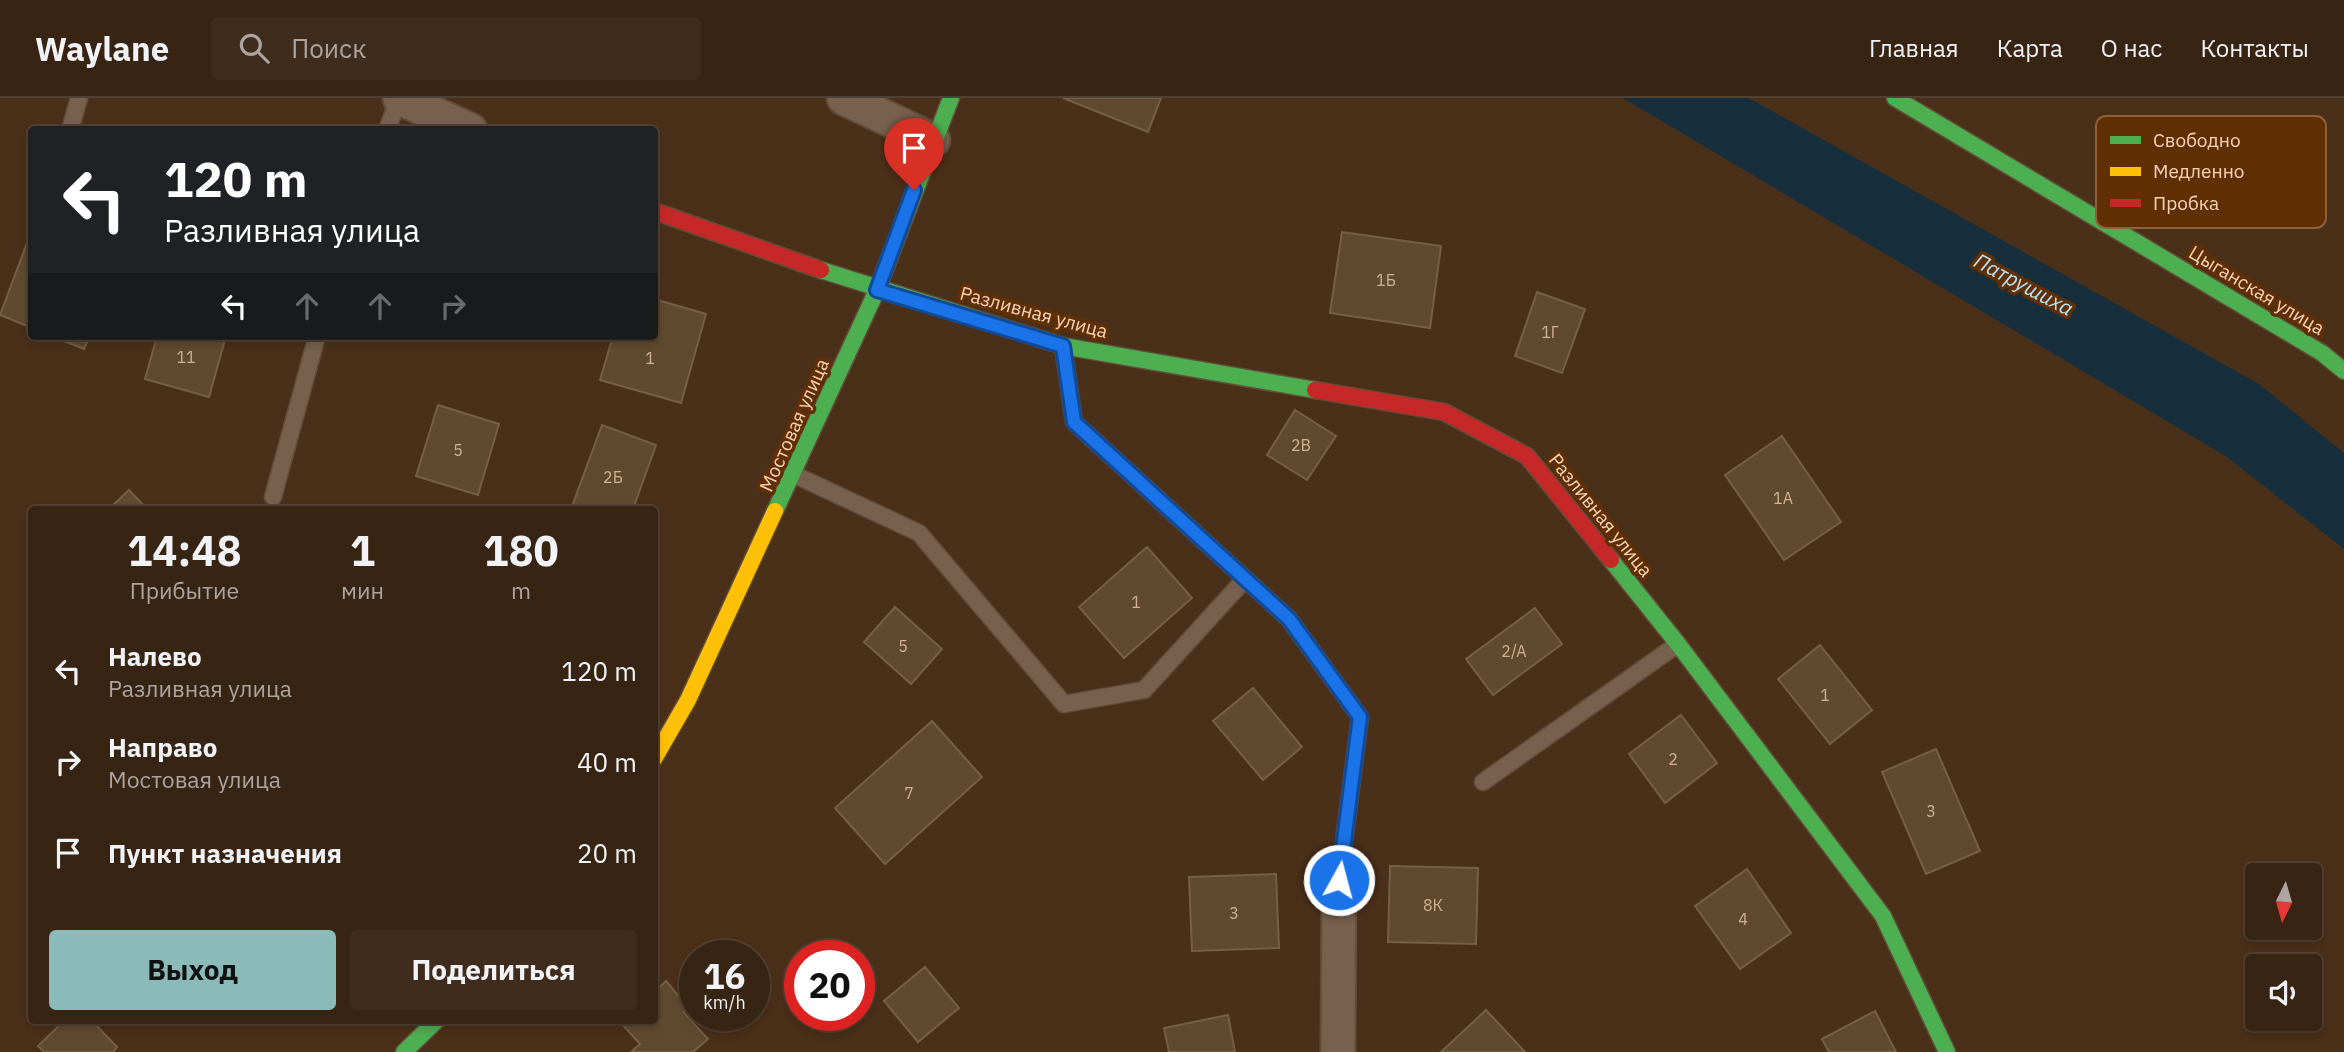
<!DOCTYPE html>
<html lang="ru">
<meta charset="utf-8">
<style>
body{margin:0;font-family:"IBM Plex Sans",sans-serif;background:#3f2c1c;color:#f1f3f6;height:100vh;display:flex;flex-direction:column;font-size:26px;white-space:nowrap}
*{box-sizing:border-box;margin:0}
p{font-size:23px;color:#aba4a0}
.icon{flex:none;width:38px;height:38px;fill:none;stroke:currentColor;stroke-width:2;stroke-linecap:round;stroke-linejoin:round}
.map{position:relative;flex:1;overflow:hidden}
.panel{position:absolute;left:28px;top:408px;width:630px;height:518px;display:flex;flex-direction:column;background:#382413;border-radius:7px;box-shadow:0 4px 10px #0003,0 0 0 2px #524133}
.panel>*{flex:none}
.hud{position:absolute;left:28px;top:28px;width:630px;height:214px;border-radius:7px;box-shadow:0 4px 10px #0003,0 0 0 2px #524133;background:#202124;color:#fff;overflow:hidden}
.needle{width:46px;rotate:185deg}
.controls{position:absolute;left:2245px;top:765px;display:grid;gap:14px}
.controls a{display:grid;place-items:center;width:77px;height:77px;border-radius:7px;background:#382413;box-shadow:0 4px 10px #0003,0 0 0 2px #524133;font-size:35px}
.speed{position:absolute;left:679px;top:842px;display:flex;gap:14px;font-size:35px;font-weight:700;text-align:center}
.speed>*{display:grid;place-content:center;width:91px;height:91px;border-radius:50%;background:#382413;box-shadow:0 4px 10px #0003,0 0 0 2px #524133;line-height:1}
.speed small{font-size:18px;font-weight:400}
.speed .limit{border:10px solid #d22;background:#fff;color:#111}
.pin{position:absolute;display:grid;place-items:center;width:60px;height:60px;color:#fff;margin:-72px -30px;border-radius:50% 50% 50% 0;rotate:-45deg;box-shadow:0 0 7px #0007}
.pin .icon{rotate:45deg}
.me{position:absolute;width:77px;margin:-38px;rotate:7deg;stroke-linejoin:round;filter:drop-shadow(0 0 5px #0008)}
.turn{display:flex;align-items:center;gap:24px;height:147px;padding:0 21px;font-size:32px}
.turn .icon{width:91px;height:91px;stroke-width:2.5}
.turn b{display:block;font-size:49px;line-height:60px}
.lanes{display:flex;align-items:center;height:66px;padding:0 21px;background:#0003;justify-content:center;gap:35px;direction:ltr}
.lanes .off{opacity:.35}
.eta{display:flex;justify-content:space-evenly;align-items:center;height:119px;text-align:center}
.eta b{font-size:42px;font-weight:700;line-height:49px}
.action{display:flex;gap:14px;margin-top:auto;padding:14px 21px}
.action a{flex:1;height:80px;border-radius:7px;background:#8bbbb9;color:#111;font-size:28px;font-weight:700;line-height:80px;text-align:center}
.action a+a{background:#3f2c1c;color:#f1f3f6}
ul{padding:0;list-style:none}
li{display:flex;align-items:center;gap:21px;height:91px;padding:0 21px}
li div{flex:1}
li b{display:block;font-size:26px}
li em{font-style:normal}
header{display:flex;align-items:center;gap:42px;box-sizing:border-box;height:98px;padding:0 35px;background:#382413;border-bottom:2px solid #524133}
header strong{font-size:33px}
nav{display:flex;gap:38px;margin-inline-start:auto;font-size:24px}
.search{width:490px;height:63px;background:#3f2c1c;display:flex;align-items:center;gap:18px;box-sizing:border-box;padding:0 24px;border-radius:7px;color:#aba4a0;font-size:26px}
.map>svg:first-child{display:block}
.water{fill:#172f3c}
.building{fill:#604a2f;stroke:#755f46;stroke-width:2}
.lines{fill:none;stroke-linecap:round;stroke-linejoin:round}
.lane-casing{stroke:#624c3a;stroke-width:19}
.street-casing{stroke:#624c3a;stroke-width:37}
.fast-casing{stroke:#624c3a;stroke-width:19}
.slow-casing{stroke:#624c3a;stroke-width:19}
.jam-casing{stroke:#624c3a;stroke-width:19}
.lane{stroke:#77604d;stroke-width:16}
.street{stroke:#77604d;stroke-width:33}
.fast{stroke:#4caf50;stroke-width:16}
.slow{stroke:#ffc107;stroke-width:16}
.jam{stroke:#c62828;stroke-width:16}
.route-casing{stroke:#114b97;stroke-width:18}
.route{stroke:#1a73e8;stroke-width:12}
.labels{text-anchor:middle;dominant-baseline:central;stroke-width:7;stroke-linejoin:round;paint-order:stroke}
.number-label{font-size:16px;fill:#d3b197}
.street-label{font-size:19px;fill:#f9d3ba;stroke:#602f04}
.water-label{font-size:21px;font-style:italic;fill:#b8e3fd;stroke:#602f04}
.key{fill:#602f04;stroke:#8e603b;stroke-width:2}
.key-label{font-size:19px;fill:#f9d3ba}
</style>
<header>
<strong>Waylane</strong>
<div class="search"><svg class="icon" aria-label="search" viewBox="0 0 24 24"><circle cx="10" cy="10" r="6"/><path d="M15 15l6 6"/></svg>Поиск</div>
<nav><a>Главная</a><a>Карта</a><a>О нас</a><a>Контакты</a></nav>
</header>
<div class="map">
<svg width="2344" height="954" viewBox="0 0 2344 954">
<rect width="100%" height="100%" fill="#4b3019"/>
<path class="water" d="M1623,0H1749L2259,286L2344,355V451L2227,359Z"/>
<path class="building" d="M1063,0H1161L1148,34Z
M1342,134L1441,148L1430,230L1330,215Z
M27,145L32,147V230L0,217Z
M1537,194L1585,211L1562,275L1515,258Z
M654,201L706,216L681,305L600,282L613,238H654Z
M51,238H90L84,251Z
M157,238H226L209,299L145,281Z
M438,307L499,326L478,397L416,378Z
M1295,312L1336,338L1307,382L1267,357Z
M602,327L656,347L633,411H571Z
M1782,338L1841,424L1784,462L1725,377Z
M129,392L147,411H109Z
M1147,449L1192,500L1124,560L1079,509Z
M895,509L942,551L911,586L864,544Z
M1535,510L1562,546L1493,597L1466,561Z
M1820,547L1872,612L1830,646L1778,581Z
M1253,590L1302,649L1263,682L1213,623Z
M1681,617L1717,665L1665,705L1629,656Z
M932,623L982,679L885,766L835,710Z
M1936,651L1980,753L1926,776L1882,674Z
M1390,768L1478,770L1476,846L1388,844Z
M1747,771L1791,835L1740,871L1695,808Z
M1276,776L1279,850L1192,853L1189,779Z
M925,869L959,910L918,944L884,903Z
M666,883L688,909L683,914L708,941L693,954H631L640,946L620,924L654,922V894Z
M1486,912L1525,954H1441Z
M1875,913L1896,954H1829L1822,941Z
M1228,917L1235,954H1169L1164,930Z
M65,922H91L117,949L113,954H44L38,948Z"/>
<g class="lines">
<defs>
<path id="lane" d="M70,32L79,0
M387,32L399,0
M1063,248L1074,324L1289,521L1360,619L1339,782
M795,377L919,435L1064,606L1144,592L1245,481
M273,399L317,238
M1483,684L1678,546"/>
<path id="street" d="M400,0L470,32
M844,0L933,42
M1338,954L1339,782"/>
<path id="fast" d="M1895,0L2322,255L2344,273
M821,172L1063,248L1315,292
M775,413L877,192L951,0
M1611,462L1678,546L1883,818L1947,954
M404,954L437,922"/>
<path id="slow" d="M654,661L688,602L775,413"/>
<path id="jam" d="M654,113L821,172
M1315,292L1444,314L1527,358L1611,462"/>
</defs>
<use href="#lane" class="lane-casing"/>
<use href="#street" class="street-casing"/>
<use href="#fast" class="fast-casing"/>
<use href="#slow" class="slow-casing"/>
<use href="#jam" class="jam-casing"/>
<use href="#lane" class="lane"/>
<use href="#street" class="street"/>
<use href="#fast" class="fast"/>
<use href="#slow" class="slow"/>
<use href="#jam" class="jam"/>
</g>
<g class="lines">
<defs>
<path id="route" d="M914,92L877,192L1063,248L1074,324L1289,521L1360,619L1339,782"/>
</defs>
<use href="#route" class="route-casing"/>
<use href="#route" class="route"/>
</g>
<g class="labels">
<g class="number-label">
<text x="1386" y="182">1Б</text>
<text x="1550" y="234">1Г</text>
<text x="186" y="259">11</text>
<text x="650" y="260">1</text>
<text x="1301" y="347">2В</text>
<text x="458" y="352">5</text>
<text x="613" y="379">2Б</text>
<text x="1783" y="400">1А</text>
<text x="1136" y="504">1</text>
<text x="903" y="548">5</text>
<text x="1514" y="553">2/А</text>
<text x="1825" y="597">1</text>
<text x="1673" y="661">2</text>
<text x="909" y="695">7</text>
<text x="1931" y="713">3</text>
<text x="1433" y="807">8К</text>
<text x="1234" y="815">3</text>
<text x="1743" y="821">4</text>
</g>
<g class="street-label">
<text transform="translate(2257 192) rotate(31)">Цыганская улица</text>
<text transform="translate(1034 214) rotate(15)">Разливная улица</text>
<text transform="translate(794 327) rotate(-66)">Мостовая улица</text>
<text transform="translate(1601 417) rotate(51)">Разливная улица</text>
</g>
<g class="water-label">
<text transform="translate(2024 186) rotate(28)">Патрушиха</text>
</g>
</g>
<rect x="2096" y="18" width="230" height="112" rx="10" class="key"/>
<rect x="2110" y="38" width="31" height="8" fill="#4caf50"/>
<rect x="2110" y="69" width="31" height="9" fill="#ffc107"/>
<rect x="2110" y="101" width="31" height="8" fill="#c62828"/>
<g class="key-label">
<text x="2153" y="49">Свободно</text>
<text x="2153" y="80">Медленно</text>
<text x="2153" y="112">Пробка</text>
</g>
</svg>
<div class="controls">
<a><svg class="needle" viewBox="-14 -14 28 28"><path d="M0-13l5 13h-10z" fill="#e53935"/><path d="M0 13l5-13h-10z" fill="#aba4a0"/></svg></a>
<a><svg class="icon" aria-label="sound" viewBox="0 0 24 24"><path d="M4 9h4l5-4v14l-5-4H4zM17 9q2 3 0 6"/></svg></a>
</div>
<div class="speed"><div>16<small>km/h</small></div><div class="limit">20</div></div>
<div class="pin" style="left:914px;top:92px;background:#d93025"><svg class="icon" aria-label="arrive" viewBox="0 0 24 24"><path d="M6 21V4h12l-3 4 3 4H6"/></svg></div>
<svg class="me" style="left:1339px;top:782px" viewBox="-20 -20 40 40"><circle r="17" fill="#1a73e8" stroke="#fff" stroke-width="3"/><path d="M0-11L8 9 0 5-8 9z" fill="#fff"/></svg>
<div class="hud">
<div class="turn"><svg class="icon" aria-label="left" viewBox="0 0 24 24"><path d="M17 20v-9H6M10 6l-5 5 5 5"/></svg><div><b>120 m</b>Разливная улица</div></div>
<div class="lanes"><svg class="icon" aria-label="left" viewBox="0 0 24 24"><path d="M17 20v-9H6M10 6l-5 5 5 5"/></svg><svg class="icon off" aria-label="ahead" viewBox="0 0 24 24"><path d="M12 20V5M6 11l6-6 6 6"/></svg><svg class="icon off" aria-label="ahead" viewBox="0 0 24 24"><path d="M12 20V5M6 11l6-6 6 6"/></svg><svg class="icon off" aria-label="right" viewBox="0 0 24 24"><path d="M7 20v-9h11M14 6l5 5-5 5"/></svg></div>
</div>
<section class="panel">
<div class="eta">
<div><b>14:48</b><p>Прибытие</p></div>
<div><b>1</b><p>мин</p></div>
<div><b>180</b><p>m</p></div>
</div>
<ul>
<li><svg class="icon" aria-label="left" viewBox="0 0 24 24"><path d="M17 20v-9H6M10 6l-5 5 5 5"/></svg><div><b>Налево</b><p>Разливная улица</p></div><em>120 m</em></li>
<li><svg class="icon" aria-label="right" viewBox="0 0 24 24"><path d="M7 20v-9h11M14 6l5 5-5 5"/></svg><div><b>Направо</b><p>Мостовая улица</p></div><em>40 m</em></li>
<li><svg class="icon" aria-label="arrive" viewBox="0 0 24 24"><path d="M6 21V4h12l-3 4 3 4H6"/></svg><div><b>Пункт назначения</b></div><em>20 m</em></li>
</ul>
<div class="action"><a>Выход</a><a>Поделиться</a></div>
</section>
</div>
